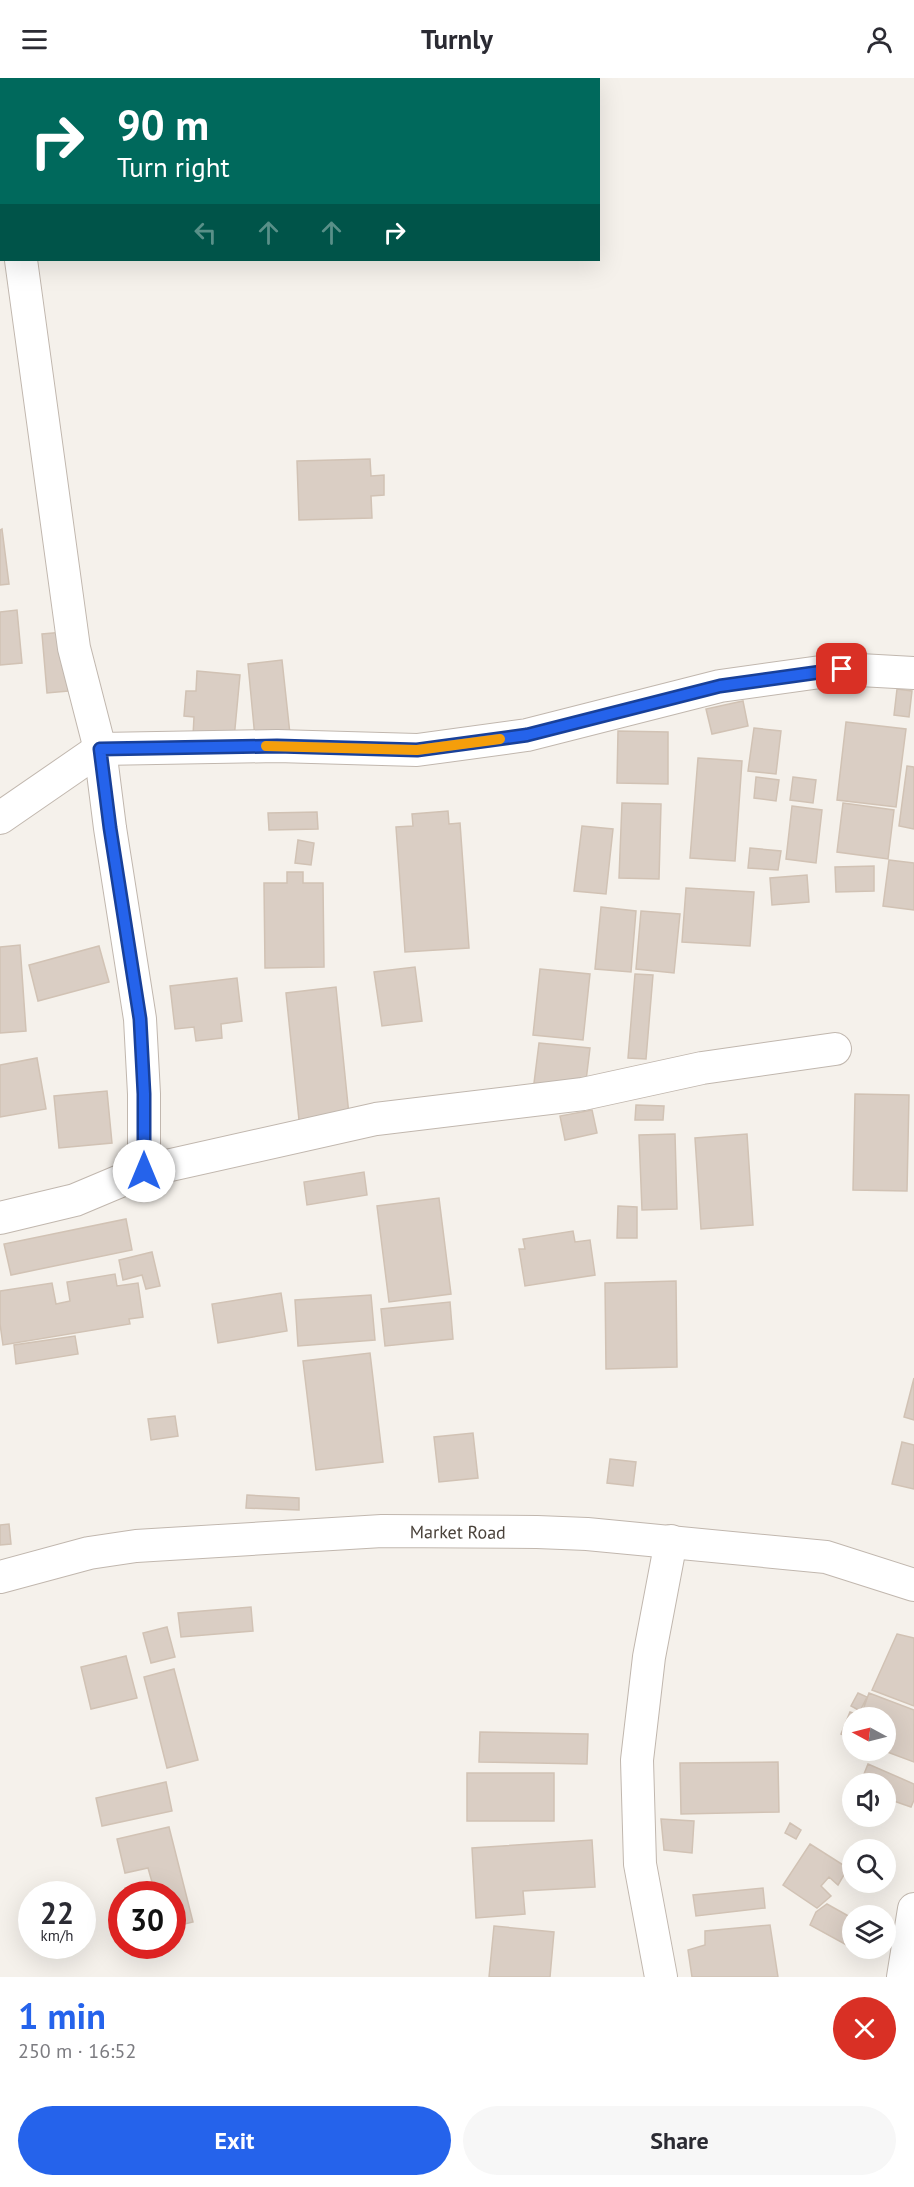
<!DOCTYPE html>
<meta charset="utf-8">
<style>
body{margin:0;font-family:"PT Sans",sans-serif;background:#f7f7f7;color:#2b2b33;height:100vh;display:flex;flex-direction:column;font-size:22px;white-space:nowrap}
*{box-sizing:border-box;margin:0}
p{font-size:20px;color:#7c7c81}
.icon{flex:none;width:33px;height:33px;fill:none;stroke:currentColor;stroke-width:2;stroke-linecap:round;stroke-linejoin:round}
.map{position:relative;height:1899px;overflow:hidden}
.details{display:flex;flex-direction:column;background:#fff;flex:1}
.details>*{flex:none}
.top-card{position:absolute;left:0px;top:0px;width:600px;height:183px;box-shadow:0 6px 24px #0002;background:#00695c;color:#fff;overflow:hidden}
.needle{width:39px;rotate:277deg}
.buttons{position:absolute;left:842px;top:1629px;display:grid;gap:12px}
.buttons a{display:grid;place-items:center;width:54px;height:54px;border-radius:50%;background:#fff;box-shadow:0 6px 24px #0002;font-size:30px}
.speed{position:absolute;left:18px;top:1803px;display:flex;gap:12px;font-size:30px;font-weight:700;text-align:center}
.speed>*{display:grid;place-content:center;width:78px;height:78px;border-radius:50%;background:#fff;box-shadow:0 6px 24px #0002;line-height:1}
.speed small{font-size:15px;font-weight:400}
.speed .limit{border:9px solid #d22;background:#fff;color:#111}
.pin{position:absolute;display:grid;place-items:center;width:51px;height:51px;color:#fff;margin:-26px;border-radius:12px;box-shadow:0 3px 9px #0006}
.me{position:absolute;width:66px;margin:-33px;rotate:0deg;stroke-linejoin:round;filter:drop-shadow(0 0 4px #0008)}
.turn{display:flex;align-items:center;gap:21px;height:126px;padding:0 18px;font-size:27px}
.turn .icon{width:78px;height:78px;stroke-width:2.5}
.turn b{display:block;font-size:42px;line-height:51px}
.lanes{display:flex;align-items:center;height:57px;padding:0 18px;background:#0003;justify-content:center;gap:30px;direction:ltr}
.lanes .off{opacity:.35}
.round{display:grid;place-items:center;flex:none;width:63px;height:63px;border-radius:32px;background:#f7f7f7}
.headline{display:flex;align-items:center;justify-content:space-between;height:102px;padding:0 18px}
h1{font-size:36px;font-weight:800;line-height:45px;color:#2563eb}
.button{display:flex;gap:12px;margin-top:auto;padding:12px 18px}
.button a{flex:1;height:69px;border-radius:36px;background:#2563eb;color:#fff;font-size:24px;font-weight:800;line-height:69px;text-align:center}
.button a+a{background:#f7f7f7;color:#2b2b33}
header{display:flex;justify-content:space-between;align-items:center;height:78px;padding:0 18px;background:#fff;font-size:27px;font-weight:800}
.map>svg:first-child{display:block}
.building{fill:#dacec4;stroke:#d1c2b4;stroke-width:1.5}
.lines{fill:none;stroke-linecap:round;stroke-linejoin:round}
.minor-casing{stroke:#c1b7ae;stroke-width:34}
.minor{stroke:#fff;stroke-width:32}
.route-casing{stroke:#184099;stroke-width:15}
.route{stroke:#2563eb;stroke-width:10}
.slow{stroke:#f59e0b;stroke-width:10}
.labels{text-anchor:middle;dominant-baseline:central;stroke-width:5;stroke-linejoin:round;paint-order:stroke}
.street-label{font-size:18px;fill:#494139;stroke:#fff}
</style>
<header><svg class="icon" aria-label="menu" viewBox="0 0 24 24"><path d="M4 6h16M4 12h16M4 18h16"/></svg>Turnly<svg class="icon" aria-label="person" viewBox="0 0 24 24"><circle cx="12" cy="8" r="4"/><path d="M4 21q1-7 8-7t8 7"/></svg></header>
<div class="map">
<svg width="914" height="1899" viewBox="0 0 914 1899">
<rect width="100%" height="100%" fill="#f5f1eb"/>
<path class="building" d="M370,381L371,398L384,397V417L371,418L372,440L299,442L297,383Z
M2,451L9,506L0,507V452Z
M17,532L22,585L0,587V534Z
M64,554L68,613L47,615L42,556Z
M282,582L290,656L255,660L248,586Z
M197,593L240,597L234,661L193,658L194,639L184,638L186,613H196Z
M897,611L912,613L909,639L894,637Z
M743,623L748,648L712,656L706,631Z
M846,644L906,651L896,729L837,722Z
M754,650L781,653L776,696L748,693Z
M618,653L668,654V706L617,705Z
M698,680L742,683L735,783L690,780Z
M907,688L914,689V751L899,748Z
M756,699L779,702L776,723L754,720Z
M793,699L816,702L813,725L790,722Z
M622,725L661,726L659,801L619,800Z
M843,725L894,732L888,781L837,774Z
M792,728L822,732L816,785L786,781Z
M448,733L449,746L460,745L469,870L405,874L396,749L413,748L412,736Z
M317,734L318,751L269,752L268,735Z
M582,748L613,751L606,816L574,813Z
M298,762L314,765L311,787L295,785Z
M750,770L781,773L778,792L748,790Z
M889,782L914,785V832L883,828Z
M874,788V813L836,814L835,789Z
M287,794H303V805H323L324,889L265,890L264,805H287Z
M807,797L809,824L772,827L770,800Z
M686,810L754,814L750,868L682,864Z
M601,829L636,833L631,894L595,891Z
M641,833L680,836L674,895L636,891Z
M20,867L26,953L0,955V869Z
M99,868L109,904L38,923L29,887Z
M415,889L422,943L382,948L374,894Z
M540,891L590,896L583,962L533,957Z
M635,896L653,897L646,981L628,980Z
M237,900L242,943L221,946L222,960L196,963L194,949L175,951L170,908Z
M336,909L349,1037L299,1042L286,915Z
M539,965L590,970L585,1011L534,1005Z
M37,980L46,1031L0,1039V987Z
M107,1013L112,1065L59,1070L54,1018Z
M855,1016L909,1017L907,1113L853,1112Z
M636,1027L664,1028L663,1042H635Z
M592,1032L597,1055L565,1062L560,1038Z
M675,1056L677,1131L642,1132L639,1057Z
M747,1056L753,1147L701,1151L695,1060Z
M364,1094L367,1117L307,1127L304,1104Z
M439,1120L451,1216L389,1224L377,1128Z
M618,1128L637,1129V1160H617Z
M126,1141L132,1172L11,1197L4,1166Z
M573,1153L575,1164L590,1162L595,1197L525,1208L519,1171H525L523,1161Z
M152,1174L160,1208L146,1211L142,1197L123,1202L119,1182Z
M115,1196L117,1208L138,1205L143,1239L129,1241L130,1246L3,1267L0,1246V1213L52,1205L56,1226L70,1223L67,1204Z
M676,1203L677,1289L606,1291L605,1205Z
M281,1215L287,1253L218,1265L212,1226Z
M371,1217L375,1262L298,1268L295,1222Z
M450,1224L453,1261L385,1268L381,1231Z
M75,1258L78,1276L16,1286L14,1267Z
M370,1275L383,1384L316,1392L303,1283Z
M914,1300V1342L904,1339Z
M175,1338L178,1358L151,1362L148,1341Z
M473,1355L478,1400L439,1404L434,1359Z
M902,1364L914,1367V1411L892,1406Z
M610,1381L636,1384L633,1408L607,1405Z
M247,1417L299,1420V1432L246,1430Z
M9,1446L11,1466L0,1467V1447Z
M251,1529L253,1553L181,1559L178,1535Z
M167,1549L175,1579L151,1585L143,1555Z
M897,1556L914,1560V1628L872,1612Z
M126,1578L137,1620L91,1631L81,1589Z
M174,1591L198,1682L167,1690L144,1599Z
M858,1615L867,1619L860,1633L851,1628Z
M869,1615L914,1632V1684L882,1672H885V1640H860Z
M850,1634L859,1637L858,1640H852V1652L849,1659L841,1656Z
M480,1654L588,1656L587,1686L479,1684Z
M778,1684L779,1734L681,1736L680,1685Z
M868,1686L914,1706V1722L911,1729L885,1720V1706H860Z
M467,1695H554V1743H467Z
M166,1704L172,1733L102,1748L96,1720Z
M661,1741L694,1743L692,1775L664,1772Z
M790,1745L801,1752L796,1761L785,1755Z
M169,1749L193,1844L172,1849V1816H127L125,1810L152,1804L148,1790L125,1795L117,1761Z
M592,1762L595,1809L523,1813L525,1836L476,1840L472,1770Z
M810,1766L848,1790L838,1807L829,1799L821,1808L831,1818L817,1830L783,1807Z
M763,1810L765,1830L696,1838L693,1817Z
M827,1826L852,1840V1870L810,1847L816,1834Z
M770,1847L778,1899H692L688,1872L705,1867V1853Z
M494,1848L554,1854L550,1899H489Z"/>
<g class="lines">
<defs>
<g id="minor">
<path d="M2,13V30"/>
<path d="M21,182L74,570L100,671L110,750L140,941L144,1016V1093"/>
<path d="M0,740L100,671L277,668L417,672L527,657L720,608L842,591L914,595"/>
<path d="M0,1140L75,1122L144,1093L376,1041L583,1016L702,990L835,971"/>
<path id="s1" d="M0,1499L89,1475L136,1468L382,1453L537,1454L587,1456L826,1479L914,1507"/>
<path d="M661,1899L640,1786L637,1682L649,1579L671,1463"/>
<path d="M903,1899L914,1831"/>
</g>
</defs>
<use href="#minor" class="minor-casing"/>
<use href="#minor" class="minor"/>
</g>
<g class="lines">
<defs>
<path id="route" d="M144,1093V1016L140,941L110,750L100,671L277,668L417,672L527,657L720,608L842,591"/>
</defs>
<use href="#route" class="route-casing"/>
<use href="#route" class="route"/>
<path class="slow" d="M266,668L417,672L500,661"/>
</g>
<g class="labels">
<g class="street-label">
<text stroke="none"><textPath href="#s1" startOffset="462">Market Road</textPath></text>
</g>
</g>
</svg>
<div class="buttons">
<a><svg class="needle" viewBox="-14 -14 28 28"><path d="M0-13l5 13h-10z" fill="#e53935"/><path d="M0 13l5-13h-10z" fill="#7c7c81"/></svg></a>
<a><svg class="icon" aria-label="sound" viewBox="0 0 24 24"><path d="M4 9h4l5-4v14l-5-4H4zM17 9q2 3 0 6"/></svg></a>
<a><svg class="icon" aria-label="search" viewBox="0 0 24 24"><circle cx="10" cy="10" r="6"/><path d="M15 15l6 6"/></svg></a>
<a><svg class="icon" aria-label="layers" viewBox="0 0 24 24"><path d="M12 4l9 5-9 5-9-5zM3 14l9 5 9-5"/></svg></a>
</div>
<div class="speed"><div>22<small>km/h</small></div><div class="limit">30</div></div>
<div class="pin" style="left:842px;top:591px;background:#d93025"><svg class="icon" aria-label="arrive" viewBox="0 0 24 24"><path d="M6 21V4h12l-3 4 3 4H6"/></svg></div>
<svg class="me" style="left:144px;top:1093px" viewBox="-20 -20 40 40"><circle r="19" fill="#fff"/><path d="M0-13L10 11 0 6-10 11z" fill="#2563eb"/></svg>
<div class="top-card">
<div class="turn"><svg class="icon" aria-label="right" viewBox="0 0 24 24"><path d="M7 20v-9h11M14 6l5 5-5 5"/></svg><div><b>90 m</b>Turn right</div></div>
<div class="lanes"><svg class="icon off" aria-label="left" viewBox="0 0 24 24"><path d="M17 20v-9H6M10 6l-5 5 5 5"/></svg><svg class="icon off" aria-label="ahead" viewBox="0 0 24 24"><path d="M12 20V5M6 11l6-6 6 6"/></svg><svg class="icon off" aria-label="ahead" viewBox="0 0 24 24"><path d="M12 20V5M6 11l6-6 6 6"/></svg><svg class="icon" aria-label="right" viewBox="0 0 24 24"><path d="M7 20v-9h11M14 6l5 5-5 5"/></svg></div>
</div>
</div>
<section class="details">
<div class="headline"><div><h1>1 min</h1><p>250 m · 16:52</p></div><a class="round" style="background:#d93025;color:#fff"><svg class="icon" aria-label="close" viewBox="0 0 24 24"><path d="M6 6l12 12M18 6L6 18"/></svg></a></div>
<div class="button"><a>Exit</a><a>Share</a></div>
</section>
